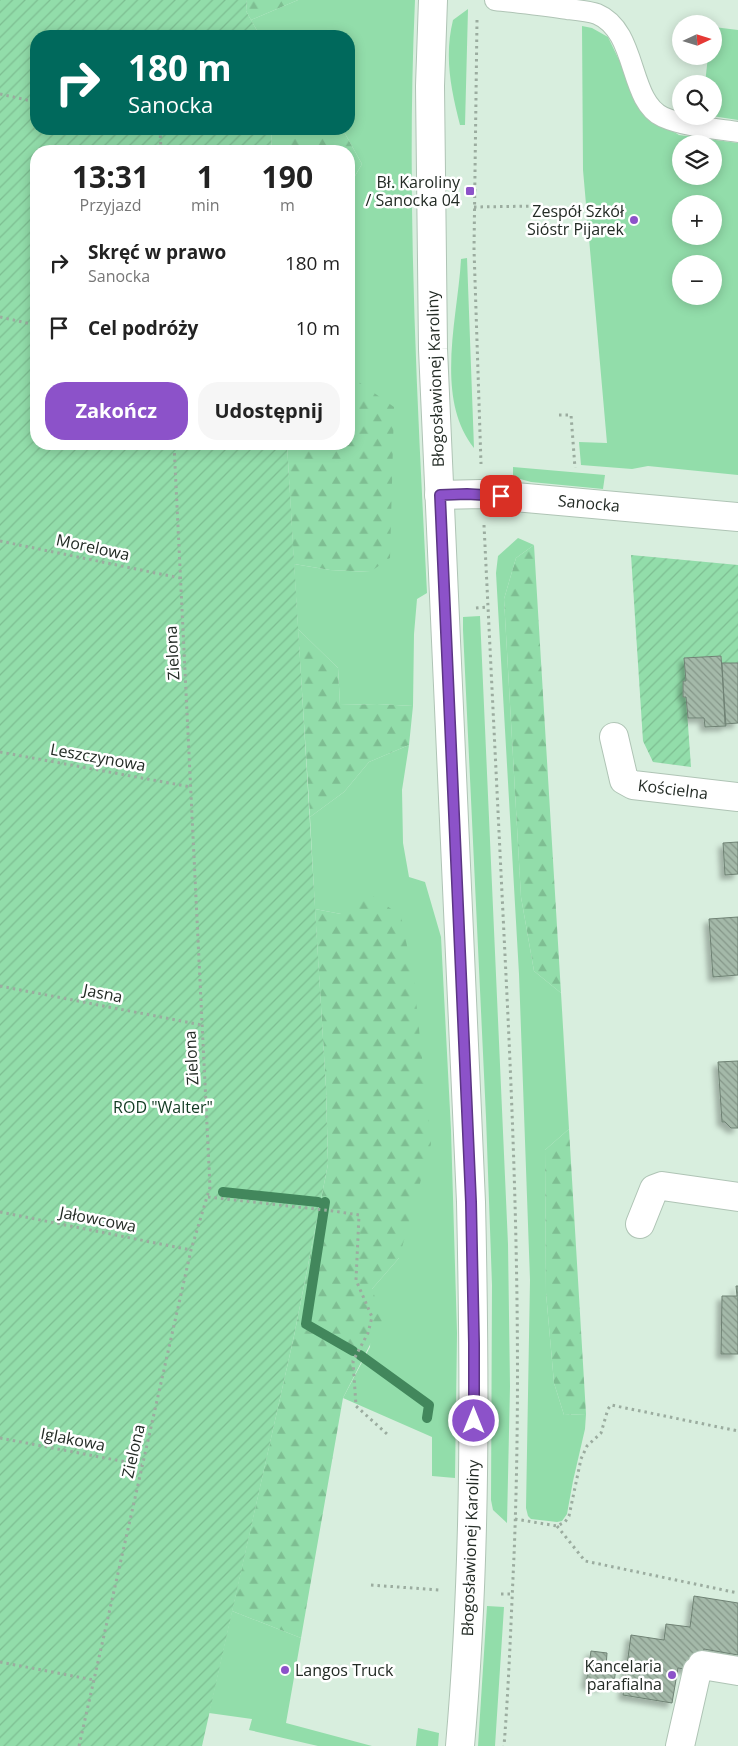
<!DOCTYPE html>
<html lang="pl">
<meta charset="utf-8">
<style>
body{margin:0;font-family:"Open Sans",sans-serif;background:#f6f6f6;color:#222;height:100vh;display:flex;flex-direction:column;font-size:19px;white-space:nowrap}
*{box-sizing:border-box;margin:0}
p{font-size:16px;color:#767676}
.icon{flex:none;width:28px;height:28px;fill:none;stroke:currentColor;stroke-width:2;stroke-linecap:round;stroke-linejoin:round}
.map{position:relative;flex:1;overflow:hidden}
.panel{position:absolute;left:30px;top:145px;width:325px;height:305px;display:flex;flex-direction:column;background:#fff;border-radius:20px;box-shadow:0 2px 12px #0003}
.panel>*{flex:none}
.hud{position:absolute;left:30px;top:30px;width:325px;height:105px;border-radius:20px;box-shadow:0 2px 12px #0003;background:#00695c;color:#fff;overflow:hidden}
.needle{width:32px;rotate:86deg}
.tools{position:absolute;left:672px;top:15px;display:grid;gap:10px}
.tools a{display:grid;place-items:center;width:50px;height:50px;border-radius:50%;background:#fff;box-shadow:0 2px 12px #0003;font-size:25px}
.pin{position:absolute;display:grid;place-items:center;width:42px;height:42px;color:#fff;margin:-21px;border-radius:10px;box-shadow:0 2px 8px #0006}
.me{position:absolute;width:55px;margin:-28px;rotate:0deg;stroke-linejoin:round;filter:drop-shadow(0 0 4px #0008)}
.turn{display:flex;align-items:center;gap:18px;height:105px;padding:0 15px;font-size:22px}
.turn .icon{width:65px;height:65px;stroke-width:2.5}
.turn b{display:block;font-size:35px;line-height:42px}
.eta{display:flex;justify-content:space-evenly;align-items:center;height:85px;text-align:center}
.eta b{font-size:30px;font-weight:700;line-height:35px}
.primary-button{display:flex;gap:10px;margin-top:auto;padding:10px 15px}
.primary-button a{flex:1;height:58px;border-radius:20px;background:#8c52c9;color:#fff;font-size:20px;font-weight:700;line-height:58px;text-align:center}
.primary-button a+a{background:#f6f6f6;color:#222}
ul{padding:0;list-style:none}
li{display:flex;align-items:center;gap:15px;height:65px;padding:0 15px}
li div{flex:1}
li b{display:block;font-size:19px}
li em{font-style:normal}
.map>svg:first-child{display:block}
.grass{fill:#92ddaa;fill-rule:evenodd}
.forest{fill:url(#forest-firs)}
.garden{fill:url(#garden-furrows)}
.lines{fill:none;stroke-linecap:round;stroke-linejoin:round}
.stream{stroke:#42875c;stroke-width:10}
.building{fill:url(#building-back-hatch);stroke:#6f8274;filter:url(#shadow)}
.lane-casing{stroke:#afc4b5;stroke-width:22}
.street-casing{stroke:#afc4b5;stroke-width:30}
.secondary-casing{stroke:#afc4b5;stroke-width:30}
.path{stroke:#9bac9f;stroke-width:3;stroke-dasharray:2.5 4;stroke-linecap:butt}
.lane{stroke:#fff;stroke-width:20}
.street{stroke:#fff;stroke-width:28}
.secondary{stroke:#fff;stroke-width:28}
.route-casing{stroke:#5b3583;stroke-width:12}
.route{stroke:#8c52c9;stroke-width:9}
.poi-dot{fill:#8c52c9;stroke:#fff;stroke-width:2}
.labels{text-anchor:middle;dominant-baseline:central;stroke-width:5;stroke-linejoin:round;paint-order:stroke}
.poi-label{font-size:16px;fill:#232b25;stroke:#fff;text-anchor:end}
.street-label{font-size:16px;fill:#232b25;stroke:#fff}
.park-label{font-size:16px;fill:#133b23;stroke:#fff}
</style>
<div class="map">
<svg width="738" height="1746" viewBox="0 0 738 1746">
<defs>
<pattern id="forest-firs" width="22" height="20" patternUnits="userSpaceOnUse" patternTransform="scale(1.25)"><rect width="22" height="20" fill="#92ddaa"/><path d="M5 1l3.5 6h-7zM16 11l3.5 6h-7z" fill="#7ebe92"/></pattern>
<pattern id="garden-furrows" width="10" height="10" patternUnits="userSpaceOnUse" patternTransform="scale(1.25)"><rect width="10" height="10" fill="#92ddaa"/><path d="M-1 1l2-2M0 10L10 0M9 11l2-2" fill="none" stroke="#7ebe92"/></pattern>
<pattern id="building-back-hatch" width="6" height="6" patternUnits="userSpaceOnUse" patternTransform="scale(1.25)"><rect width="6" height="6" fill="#a4b9a9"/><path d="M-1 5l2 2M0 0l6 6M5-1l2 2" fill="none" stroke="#859789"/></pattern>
<filter id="shadow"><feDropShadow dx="-4.5" dy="4.5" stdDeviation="2.5" flood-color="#0004"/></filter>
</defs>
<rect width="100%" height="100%" fill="#d8eede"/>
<path class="grass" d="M298,0H415C406,198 417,396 427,593L417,599L414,634L413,706L377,704L340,705L338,668L298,629L294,564L330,570L370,572L353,378L349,374V186L362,164L343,130L341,129H349V36H260L251,20Z
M468,9L465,125H460C451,89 444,57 453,20Z
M582,26L592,28L608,37L645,114L679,135L738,143V475L648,466L632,469L581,465L579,442L607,443L583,170ZM681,144H714V176H681ZM681,204H714V236H681ZM681,264H714V296H681Z
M714,27L738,30V120L712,116H714V84H705L708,56H714Z
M467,258L474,448C434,398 458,317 461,259Z
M513,467L605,475L603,489L531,482L513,477Z
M518,538L534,545L516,558L504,599L521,897L534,971L561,993L569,1129L545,1150L546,1293L554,1383L564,1415L586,1414L585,1429L573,1481L567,1514L562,1521L557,1522L531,1519L528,1516L526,1508L530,1280L519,974L496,573L498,556Z
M480,616L508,1244L510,1386L507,1523L493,1510L491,1500L492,1285L486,1117L463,630V617Z
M409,745L402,790L403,843L409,877L425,882L441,937L451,1130L457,1333L455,1478L432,1476V1437L343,1398L370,1347L372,1289L399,1258L341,914L315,909L310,817L344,792L369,762Z
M487,1606L504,1607L495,1746H478Z
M232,1611L301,1638L286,1723L372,1746H318L249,1730L252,1719L209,1713Z
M418,1728L439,1733L438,1746H416Z"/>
<path class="forest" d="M247,0H298L251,20L246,11Z
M271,129H341L343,130L362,164L349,186V151H272Z
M349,374L353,378L394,407L390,558L370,572L330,570L294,564L287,444H349Z
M534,545L561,993L534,971L521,897L504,599L516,558Z
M298,629L338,668L340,705L377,704L413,706L409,745L369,762L344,792L310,817Z
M362,888L401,916L414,981L431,1144L399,1258L372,1289L383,1319L343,1398L301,1638L232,1611L294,1336L328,1164L326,1088L315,909L341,914Z
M569,1129L586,1414L564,1415L554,1383L546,1293L545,1150Z"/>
<path class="garden" d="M0,0H247L246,11L260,36H36V129H271L272,151H36V444H287L326,1088L328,1164L294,1336L202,1746H0Z
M631,555L738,565V663H722L721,656L684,658L686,681L683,682V697H686L691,767L653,762L643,741Z"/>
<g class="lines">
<path class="stream" d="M223,1192L318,1202
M325,1202L306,1324L353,1351
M360,1355L429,1405L427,1418"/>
</g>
<path class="building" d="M721,656L726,726L705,727L704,718H688L686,697H683V681H686L684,658Z
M722,663H738V723L725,724Z
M738,842V874L725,875L723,843Z
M738,917V975L713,977L709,919Z
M738,1061V1128H731L725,1122H722L718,1062Z
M736,1286H738V1354H721L722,1296H737Z
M694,1596L738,1603V1655L704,1649L701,1672L678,1668L672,1703L623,1695L631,1635L664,1640L666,1624L690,1627Z
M591,1651L607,1653L606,1667L616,1668L614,1683L604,1682L603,1687L586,1684Z"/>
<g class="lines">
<defs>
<path id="lane" d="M495,0C519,3 543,5 567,9C576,10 588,11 597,14C638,31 628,101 663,117C686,127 713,128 738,132"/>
<path id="street" d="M439,495L482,494L738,517
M614,737L624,780L633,785L738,797
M640,1224L654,1189L662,1186L738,1197
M702,1665L738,1671
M680,1746L697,1671"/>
<path id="secondary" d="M433,0L430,86L433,349L471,1202C475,1384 476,1565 460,1746"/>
</defs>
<use href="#lane" class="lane-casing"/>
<use href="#street" class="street-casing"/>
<use href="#secondary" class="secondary-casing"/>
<path class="path" d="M477,20L474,249L481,464
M0,94L36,102
M151,129L160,131
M160,129L161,151
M474,207L539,206
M0,317L36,325
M559,415H571L575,468
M484,525C491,668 498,811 505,955C515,1155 522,1355 514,1556C511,1619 509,1683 504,1746
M0,541L180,578
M476,608L488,607
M0,752L191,787
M0,986L202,1025
M208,1197L333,1211L359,1215L356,1280L372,1317L368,1333L353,1361L356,1406L387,1434
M0,1212L191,1250
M0,1438L142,1465
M515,1519L557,1526L565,1522L569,1516L581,1459L587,1446L601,1433L608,1409L611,1405L738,1431
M557,1526L585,1561L738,1593
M371,1585L439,1590
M501,1594H512
M0,1662L94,1680
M79,1746L191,1250L210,1187L174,444"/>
<use href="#lane" class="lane"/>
<use href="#street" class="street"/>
<use href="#secondary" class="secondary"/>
</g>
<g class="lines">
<defs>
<path id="route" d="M474,1421V1343L471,1202L440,495L467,494L501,496"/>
</defs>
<use href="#route" class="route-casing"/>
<use href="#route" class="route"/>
</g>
<g class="poi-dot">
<rect x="465" y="186" width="10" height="10" rx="2.5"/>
<circle cx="634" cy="220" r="5"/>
<circle cx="285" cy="1670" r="5"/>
<circle cx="672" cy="1675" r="5"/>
</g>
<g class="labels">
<g class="poi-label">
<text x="460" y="182">Bł. Karoliny<tspan x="460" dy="18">/ Sanocka 04</tspan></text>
<text x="624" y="211">Zespół Szkół<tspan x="624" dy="18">Sióstr Pijarek</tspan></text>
<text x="662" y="1666">Kancelaria<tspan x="662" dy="18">parafialna</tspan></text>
<text x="295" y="1670" text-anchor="start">Langos Truck</text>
</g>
<g class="street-label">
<text transform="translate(435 379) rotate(-92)">Błogosławionej Karoliny</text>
<text transform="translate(589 503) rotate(5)">Sanocka</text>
<text transform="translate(93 547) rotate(12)">Morelowa</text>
<text transform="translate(172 653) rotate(-93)">Zielona</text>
<text transform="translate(98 757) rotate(10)">Leszczynowa</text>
<text transform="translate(673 789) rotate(7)">Kościelna</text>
<text transform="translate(103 993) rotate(11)">Jasna</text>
<text transform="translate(191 1058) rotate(-93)">Zielona</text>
<text transform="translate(98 1219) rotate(11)">Jałowcowa</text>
<text transform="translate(73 1439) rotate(11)">Iglakowa</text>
<text transform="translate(133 1451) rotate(-77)">Zielona</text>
<text transform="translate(470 1548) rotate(-88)">Błogosławionej Karoliny</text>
</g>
<g class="park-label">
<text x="163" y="1107">ROD "Walter"</text>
</g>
</g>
</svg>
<div class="tools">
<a><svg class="needle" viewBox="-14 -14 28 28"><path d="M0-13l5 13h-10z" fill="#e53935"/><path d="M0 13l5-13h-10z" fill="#767676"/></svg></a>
<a><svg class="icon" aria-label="search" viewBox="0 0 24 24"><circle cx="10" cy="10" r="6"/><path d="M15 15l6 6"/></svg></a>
<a><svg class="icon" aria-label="layers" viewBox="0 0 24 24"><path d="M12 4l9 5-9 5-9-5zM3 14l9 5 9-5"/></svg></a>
<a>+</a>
<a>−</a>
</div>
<div class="pin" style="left:501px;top:496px;background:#d93025"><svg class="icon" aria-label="arrive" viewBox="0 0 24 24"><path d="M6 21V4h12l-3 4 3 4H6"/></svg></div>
<svg class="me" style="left:474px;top:1421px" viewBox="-20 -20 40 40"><circle r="17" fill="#8c52c9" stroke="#fff" stroke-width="3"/><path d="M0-11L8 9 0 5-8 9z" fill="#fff"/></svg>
<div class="hud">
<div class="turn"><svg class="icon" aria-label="right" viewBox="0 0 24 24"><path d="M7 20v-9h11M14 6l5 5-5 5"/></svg><div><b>180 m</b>Sanocka</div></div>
</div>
<section class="panel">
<div class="eta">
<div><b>13:31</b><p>Przyjazd</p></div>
<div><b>1</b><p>min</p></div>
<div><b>190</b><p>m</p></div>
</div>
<ul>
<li><svg class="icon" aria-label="right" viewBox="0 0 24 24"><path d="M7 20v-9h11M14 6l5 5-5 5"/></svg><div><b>Skręć w prawo</b><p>Sanocka</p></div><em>180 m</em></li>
<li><svg class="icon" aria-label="arrive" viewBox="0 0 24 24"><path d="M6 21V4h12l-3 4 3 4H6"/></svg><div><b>Cel podróży</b></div><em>10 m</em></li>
</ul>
<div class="primary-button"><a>Zakończ</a><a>Udostępnij</a></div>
</section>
</div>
